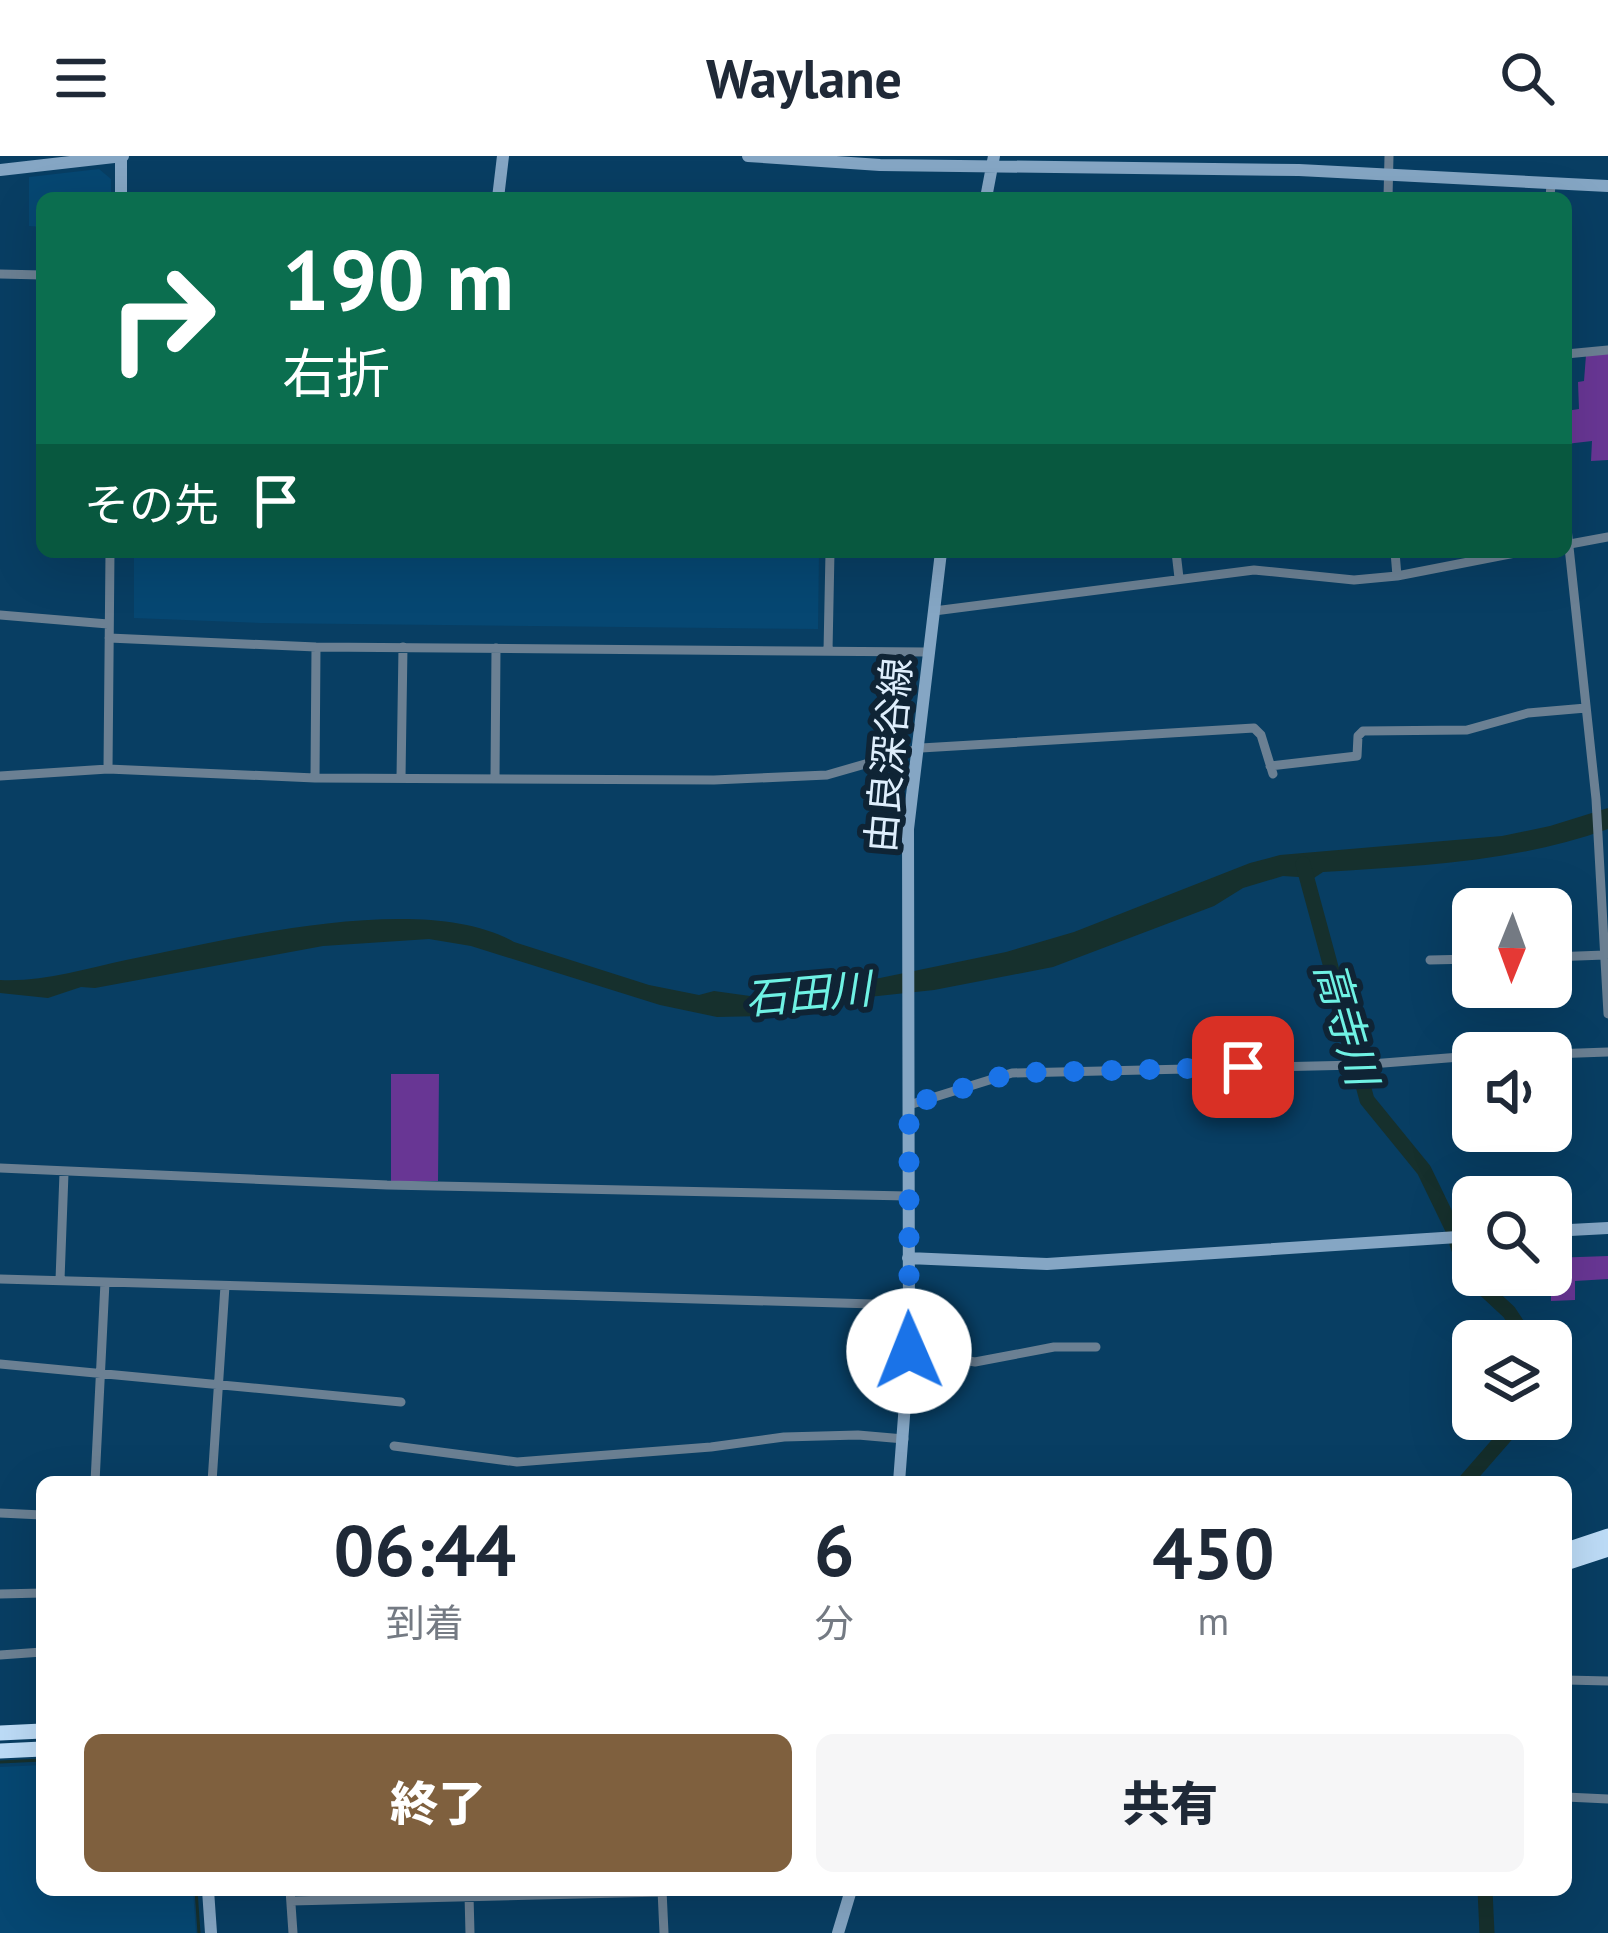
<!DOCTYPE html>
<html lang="ja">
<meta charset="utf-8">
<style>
body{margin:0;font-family:"PT Sans","Noto Sans JP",sans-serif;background:#f6f6f7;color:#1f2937;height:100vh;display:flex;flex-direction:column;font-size:45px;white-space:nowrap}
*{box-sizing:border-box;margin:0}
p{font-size:39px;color:#747a83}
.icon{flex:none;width:66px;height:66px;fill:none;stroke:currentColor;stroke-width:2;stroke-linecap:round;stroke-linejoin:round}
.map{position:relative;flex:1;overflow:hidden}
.drawer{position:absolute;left:36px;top:1320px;width:1536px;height:420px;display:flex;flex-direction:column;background:#fff;border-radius:18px;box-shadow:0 12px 48px #0002}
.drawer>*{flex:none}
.top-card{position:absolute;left:36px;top:36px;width:1536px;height:366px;border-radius:18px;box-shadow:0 12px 48px #0002;background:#0b6e4f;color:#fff;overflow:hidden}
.needle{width:78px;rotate:181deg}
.fabs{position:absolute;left:1452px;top:732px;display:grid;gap:24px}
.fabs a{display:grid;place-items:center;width:120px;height:120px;border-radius:18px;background:#fff;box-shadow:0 12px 48px #0002;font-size:60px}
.pin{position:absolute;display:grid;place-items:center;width:102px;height:102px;color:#fff;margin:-51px;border-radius:24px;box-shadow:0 6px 18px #0006}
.me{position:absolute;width:132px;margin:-66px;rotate:359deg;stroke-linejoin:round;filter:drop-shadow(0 0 9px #0008)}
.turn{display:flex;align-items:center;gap:42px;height:252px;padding:0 48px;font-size:54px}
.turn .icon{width:156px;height:156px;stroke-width:2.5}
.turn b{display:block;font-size:84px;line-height:102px}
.then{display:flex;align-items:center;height:114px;padding:0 48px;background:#0003;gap:24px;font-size:45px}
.eta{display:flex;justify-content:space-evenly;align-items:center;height:204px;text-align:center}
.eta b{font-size:72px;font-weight:800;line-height:84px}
.action{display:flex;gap:24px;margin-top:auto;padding:24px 48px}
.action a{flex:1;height:138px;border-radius:18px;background:#7f603e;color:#fff;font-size:48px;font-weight:800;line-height:138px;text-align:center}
.action a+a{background:#f6f6f7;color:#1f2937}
header{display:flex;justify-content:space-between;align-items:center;height:156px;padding:0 48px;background:#fff;font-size:54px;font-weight:800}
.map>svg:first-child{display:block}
.built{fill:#064772}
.green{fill:#683694}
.water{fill:#16302d}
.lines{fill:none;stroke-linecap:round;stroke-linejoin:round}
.stream{stroke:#16302d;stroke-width:3}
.river{stroke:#16302d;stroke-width:15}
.street{stroke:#6b8093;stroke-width:9}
.secondary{stroke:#85a6c4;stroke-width:12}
.highway{stroke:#bddcf7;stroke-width:15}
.route{stroke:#1a73e8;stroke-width:21;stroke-dasharray:0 37.8}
.labels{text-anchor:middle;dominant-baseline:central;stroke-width:12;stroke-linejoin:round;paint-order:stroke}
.street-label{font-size:39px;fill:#deeefc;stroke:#0f2435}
.water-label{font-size:42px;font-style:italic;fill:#6ff2e4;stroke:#0f2435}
</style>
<header><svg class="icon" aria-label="menu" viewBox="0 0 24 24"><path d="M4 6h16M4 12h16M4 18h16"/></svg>Waylane<svg class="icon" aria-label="search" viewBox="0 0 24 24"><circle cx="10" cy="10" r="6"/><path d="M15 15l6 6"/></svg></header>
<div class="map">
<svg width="1608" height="1777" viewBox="0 0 1608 1777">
<rect width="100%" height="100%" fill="#083e63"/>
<path class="built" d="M99,13L111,23V42H42V71L29,70V21Z
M134,396H819L818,473L261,467L134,462Z
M42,1609V1734H193L196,1777H0V1611Z"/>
<path class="green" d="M1608,197V304L1591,305L1592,285L1566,288V255L1579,253L1578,226L1584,225L1586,199Z
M391,918H439L438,1025H391Z
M1608,1100V1123L1575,1125V1144L1551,1145V1102Z"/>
<path class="water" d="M1608,652V673C1515,706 1420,710 1323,716L1314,722L1283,720L1243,732L1214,750L1053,811L934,834L803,848L768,860L717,861L660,849L471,790L429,783L323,790L95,832L81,831L48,842L0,837V824C44,826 84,813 126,804C227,784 422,734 514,786L649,829L699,839L714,835L750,840L880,822L1006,796L1074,776L1250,707L1280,699L1502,680L1550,670Z"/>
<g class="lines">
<path class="stream" d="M0,1606L42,1604
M196,1734L199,1777"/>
<path class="river" d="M1303,708L1367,944L1424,1014L1454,1076
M1457,1088L1468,1118L1509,1156L1528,1185
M1465,1326L1520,1263
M1485,1734L1487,1777"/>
<path class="street" d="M1388,42L1389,0
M1550,42L1551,28
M0,118L42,119
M1566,198L1608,194
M1566,363L1596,643L1608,858
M1570,388L1608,381
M1176,396L1179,422
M1395,396L1397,420
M934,455L1254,414L1354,424L1397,420L1520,396
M0,459L108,468
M109,482L316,491L927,496
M828,495L830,396
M1270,610L1357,600L1358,580L1363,575L1467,574L1528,557L1586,552
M108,613L110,396
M0,620L108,613L315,622L714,624L827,619L921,592L1254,572L1261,579L1273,618
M315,622L316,491
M401,622L403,491
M495,623L496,492
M1551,801L1605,799
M1430,804L1473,803
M1551,898L1608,896
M909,949L1012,917L1358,909L1473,900
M0,1012L387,1029L908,1040
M0,1123L908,1149
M60,1124L64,1017
M909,1195L975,1206L1054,1191H1096
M0,1208L401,1246
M394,1290L517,1306L711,1291L784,1281L858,1279L904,1283
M95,1326L105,1126
M212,1326L225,1130
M0,1357L42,1359
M0,1438L42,1437
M0,1499L42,1496
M1566,1524L1608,1525
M1566,1641L1608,1643
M290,1734L293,1777
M662,1734L664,1777
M469,1739L470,1777
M291,1745L662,1736"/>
<path class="secondary" d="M121,0V42
M748,0L880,9L1299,14L1608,30
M0,14L123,0
M498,42L503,0
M986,42L994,0
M1551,1075L1608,1072
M908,1102L1047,1108L1473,1080
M899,1326L909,1195L908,673L941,396
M208,1734L211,1777
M838,1777L851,1734"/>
<path class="highway" d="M1566,1394L1608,1380
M1566,1407L1608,1393
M0,1577L42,1575
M0,1595L42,1593"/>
</g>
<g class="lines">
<path class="route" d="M909,1195V949L1012,917L1243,911"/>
</g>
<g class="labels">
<g class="street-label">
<text transform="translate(888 599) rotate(-85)">由良深谷線</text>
</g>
<g class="water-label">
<text transform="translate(808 837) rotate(-5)">石田川</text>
<text transform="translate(1347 867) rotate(74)">高寺川</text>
</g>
</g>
</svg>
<div class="fabs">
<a><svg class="needle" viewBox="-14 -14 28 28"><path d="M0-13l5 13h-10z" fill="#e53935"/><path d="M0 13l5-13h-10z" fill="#747a83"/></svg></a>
<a><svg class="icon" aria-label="sound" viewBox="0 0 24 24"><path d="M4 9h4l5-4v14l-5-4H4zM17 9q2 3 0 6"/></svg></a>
<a><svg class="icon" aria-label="search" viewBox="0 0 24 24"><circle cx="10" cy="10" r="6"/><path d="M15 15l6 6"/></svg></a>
<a><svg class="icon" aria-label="layers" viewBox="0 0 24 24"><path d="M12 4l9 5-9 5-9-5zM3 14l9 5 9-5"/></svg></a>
</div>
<div class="pin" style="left:1243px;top:911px;background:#d93025"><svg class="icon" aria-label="arrive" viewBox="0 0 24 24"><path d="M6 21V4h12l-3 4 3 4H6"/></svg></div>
<svg class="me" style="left:909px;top:1195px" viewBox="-20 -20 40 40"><circle r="19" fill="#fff"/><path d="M0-13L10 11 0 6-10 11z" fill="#1a73e8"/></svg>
<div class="top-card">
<div class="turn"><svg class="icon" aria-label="right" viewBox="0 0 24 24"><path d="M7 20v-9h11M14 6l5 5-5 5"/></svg><div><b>190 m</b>右折</div></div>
<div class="then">その先<svg class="icon" aria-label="arrive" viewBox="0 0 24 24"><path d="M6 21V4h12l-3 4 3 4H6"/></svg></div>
</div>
<section class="drawer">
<div class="eta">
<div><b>06:44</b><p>到着</p></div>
<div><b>6</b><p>分</p></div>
<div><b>450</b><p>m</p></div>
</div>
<div class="action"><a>終了</a><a>共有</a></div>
</section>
</div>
